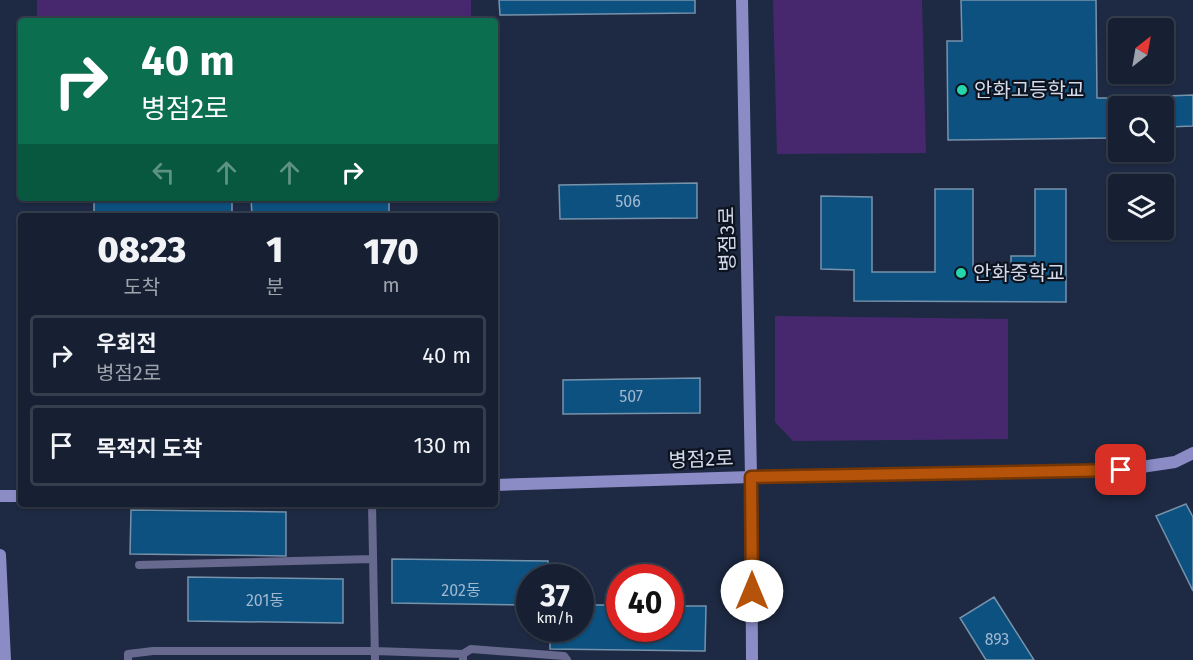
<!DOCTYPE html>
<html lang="ko">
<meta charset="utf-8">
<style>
body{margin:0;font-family:"Fira Sans","Noto Sans KR",sans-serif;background:#232d3e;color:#f1f3f6;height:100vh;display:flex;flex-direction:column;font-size:22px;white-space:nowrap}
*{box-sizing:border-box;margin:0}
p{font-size:20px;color:#9ea3ac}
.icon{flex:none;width:33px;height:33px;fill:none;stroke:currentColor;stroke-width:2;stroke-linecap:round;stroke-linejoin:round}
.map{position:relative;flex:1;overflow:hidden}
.sheet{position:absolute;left:18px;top:213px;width:480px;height:294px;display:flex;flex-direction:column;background:#162032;border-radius:6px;box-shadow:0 2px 4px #0004,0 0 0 2px #353e4d}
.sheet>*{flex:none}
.guide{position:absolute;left:18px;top:18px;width:480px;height:183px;border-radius:6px;box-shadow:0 2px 4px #0004,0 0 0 2px #353e4d;background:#0b6e4f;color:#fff;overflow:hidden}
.needle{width:39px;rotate:31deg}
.buttons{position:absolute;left:1108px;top:18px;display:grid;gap:12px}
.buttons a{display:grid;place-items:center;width:66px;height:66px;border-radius:6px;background:#162032;box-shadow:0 2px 4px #0004,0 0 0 2px #353e4d;font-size:30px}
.speed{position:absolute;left:516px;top:564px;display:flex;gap:12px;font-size:30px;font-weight:700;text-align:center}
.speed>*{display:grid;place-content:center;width:78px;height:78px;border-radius:50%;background:#162032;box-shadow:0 2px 4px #0004,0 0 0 2px #353e4d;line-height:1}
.speed small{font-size:15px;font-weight:400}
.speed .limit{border:9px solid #d22;background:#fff;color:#111}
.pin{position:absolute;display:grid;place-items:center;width:51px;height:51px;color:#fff;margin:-26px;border-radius:12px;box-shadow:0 3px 9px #0006}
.me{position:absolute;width:66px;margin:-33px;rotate:0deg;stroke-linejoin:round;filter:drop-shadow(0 0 4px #0008)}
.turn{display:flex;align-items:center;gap:21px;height:126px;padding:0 24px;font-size:27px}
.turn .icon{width:78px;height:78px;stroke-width:2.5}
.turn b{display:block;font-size:42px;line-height:51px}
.lanes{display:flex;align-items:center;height:57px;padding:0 24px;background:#0003;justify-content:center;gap:30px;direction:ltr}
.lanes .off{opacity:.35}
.eta{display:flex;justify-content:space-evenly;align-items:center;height:102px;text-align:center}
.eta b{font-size:36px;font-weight:800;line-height:42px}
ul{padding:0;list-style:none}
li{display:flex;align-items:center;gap:18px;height:81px;margin:0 12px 9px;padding:0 12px;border:3px solid #353e4d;border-radius:6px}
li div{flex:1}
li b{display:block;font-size:22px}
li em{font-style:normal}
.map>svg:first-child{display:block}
.green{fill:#47286f}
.building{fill:#0c5180;stroke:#7793ac;stroke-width:1.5}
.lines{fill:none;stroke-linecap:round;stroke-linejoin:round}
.lane{stroke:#68698e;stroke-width:8}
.secondary{stroke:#8b8cc6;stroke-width:12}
.route-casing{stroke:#753606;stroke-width:15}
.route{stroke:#b45309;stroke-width:10}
.poi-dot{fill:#27d5ad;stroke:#0d131e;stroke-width:2}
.labels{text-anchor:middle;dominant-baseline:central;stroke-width:4.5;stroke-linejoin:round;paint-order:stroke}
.number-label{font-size:16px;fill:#a0b8d0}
.poi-label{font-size:20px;fill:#d2daeb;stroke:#0d131e;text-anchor:start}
.street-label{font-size:20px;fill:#d2daeb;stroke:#0d131e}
</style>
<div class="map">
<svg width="1193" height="660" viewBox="0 0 1193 660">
<rect width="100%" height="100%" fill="#1e2a43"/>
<path class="green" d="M37,0H471V21H37Z
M773,0H922L926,153L777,154Z
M775,316L1008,319V439L793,441L775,422Z"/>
<path class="building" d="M499,0H695V13L500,15Z
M961,0H1096L1097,98H1109V138L948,140L947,41H962Z
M1193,95V126L1168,127V96Z
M697,183V218L560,219L559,185Z
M935,189H973V270L1011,271V256H1035V189H1066V302L854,301V270L821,269V196L872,197V272H935Z
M94,198H232V216H94Z
M251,198H389V216H252Z
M700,378V413L563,414V380Z
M1186,504L1193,517V591L1156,516Z
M131,510L286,512V556L130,554Z
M392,559L548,561L547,578H530V605L392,603Z
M188,577L343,579V623L188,621Z
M994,597L1034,660H986L960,618Z
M580,605H620V628H670V606H706L705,651L550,649V628H580Z"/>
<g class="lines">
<path class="lane" d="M372,504L375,660
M139,565L373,559
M128,660V654L153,651H375L463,654
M463,660V654L471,649L564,656L567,660"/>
<path class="secondary" d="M742,0L751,477L752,660
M495,485L751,477L1121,470L1175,462L1193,453
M0,496H21
M0,555L5,660"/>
</g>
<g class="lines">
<defs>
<path id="route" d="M752,591L751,477L1121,470"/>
</defs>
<use href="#route" class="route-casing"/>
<use href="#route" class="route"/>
</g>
<g class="poi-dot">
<circle cx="962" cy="90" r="6"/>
<circle cx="961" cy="273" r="6"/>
</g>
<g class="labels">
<g class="number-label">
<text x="628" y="201">506</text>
<text x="631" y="396">507</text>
<text x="461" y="590">202동</text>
<text x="265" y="600">201동</text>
<text x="997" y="639">893</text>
</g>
<g class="poi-label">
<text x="974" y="90">안화고등학교</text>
<text x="973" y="273">안화중학교</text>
</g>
<g class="street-label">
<text transform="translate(727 239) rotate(-91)">병점3로</text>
<text transform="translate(701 459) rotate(-2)">병점2로</text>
</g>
</g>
</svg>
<div class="buttons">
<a><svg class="needle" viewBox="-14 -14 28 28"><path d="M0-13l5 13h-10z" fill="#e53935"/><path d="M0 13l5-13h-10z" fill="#9ea3ac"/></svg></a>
<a><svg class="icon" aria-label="search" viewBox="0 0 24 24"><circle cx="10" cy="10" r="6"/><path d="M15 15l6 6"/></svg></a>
<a><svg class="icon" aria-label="layers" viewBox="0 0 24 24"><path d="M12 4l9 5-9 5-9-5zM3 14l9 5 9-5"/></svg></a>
</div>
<div class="speed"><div>37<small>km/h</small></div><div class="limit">40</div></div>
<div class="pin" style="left:1121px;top:470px;background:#d93025"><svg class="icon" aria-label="arrive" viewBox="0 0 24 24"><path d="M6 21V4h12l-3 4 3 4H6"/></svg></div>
<svg class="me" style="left:752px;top:591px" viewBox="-20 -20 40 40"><circle r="19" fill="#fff"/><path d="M0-13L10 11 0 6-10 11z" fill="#b45309"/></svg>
<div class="guide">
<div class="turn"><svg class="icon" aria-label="right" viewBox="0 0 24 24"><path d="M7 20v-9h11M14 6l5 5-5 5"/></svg><div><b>40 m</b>병점2로</div></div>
<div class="lanes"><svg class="icon off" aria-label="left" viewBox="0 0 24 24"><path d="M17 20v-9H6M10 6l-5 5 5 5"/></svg><svg class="icon off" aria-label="ahead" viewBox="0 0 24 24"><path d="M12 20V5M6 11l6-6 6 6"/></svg><svg class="icon off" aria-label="ahead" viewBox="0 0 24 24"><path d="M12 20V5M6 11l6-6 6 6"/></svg><svg class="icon" aria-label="right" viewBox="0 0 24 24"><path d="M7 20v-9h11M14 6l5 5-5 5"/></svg></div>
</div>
<section class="sheet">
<div class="eta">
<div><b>08:23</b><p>도착</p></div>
<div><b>1</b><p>분</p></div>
<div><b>170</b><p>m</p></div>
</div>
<ul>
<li><svg class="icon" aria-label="right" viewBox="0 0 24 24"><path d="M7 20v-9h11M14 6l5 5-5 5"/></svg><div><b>우회전</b><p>병점2로</p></div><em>40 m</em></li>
<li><svg class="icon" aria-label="arrive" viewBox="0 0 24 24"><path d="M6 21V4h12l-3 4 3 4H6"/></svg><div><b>목적지 도착</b></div><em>130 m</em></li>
</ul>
</section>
</div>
